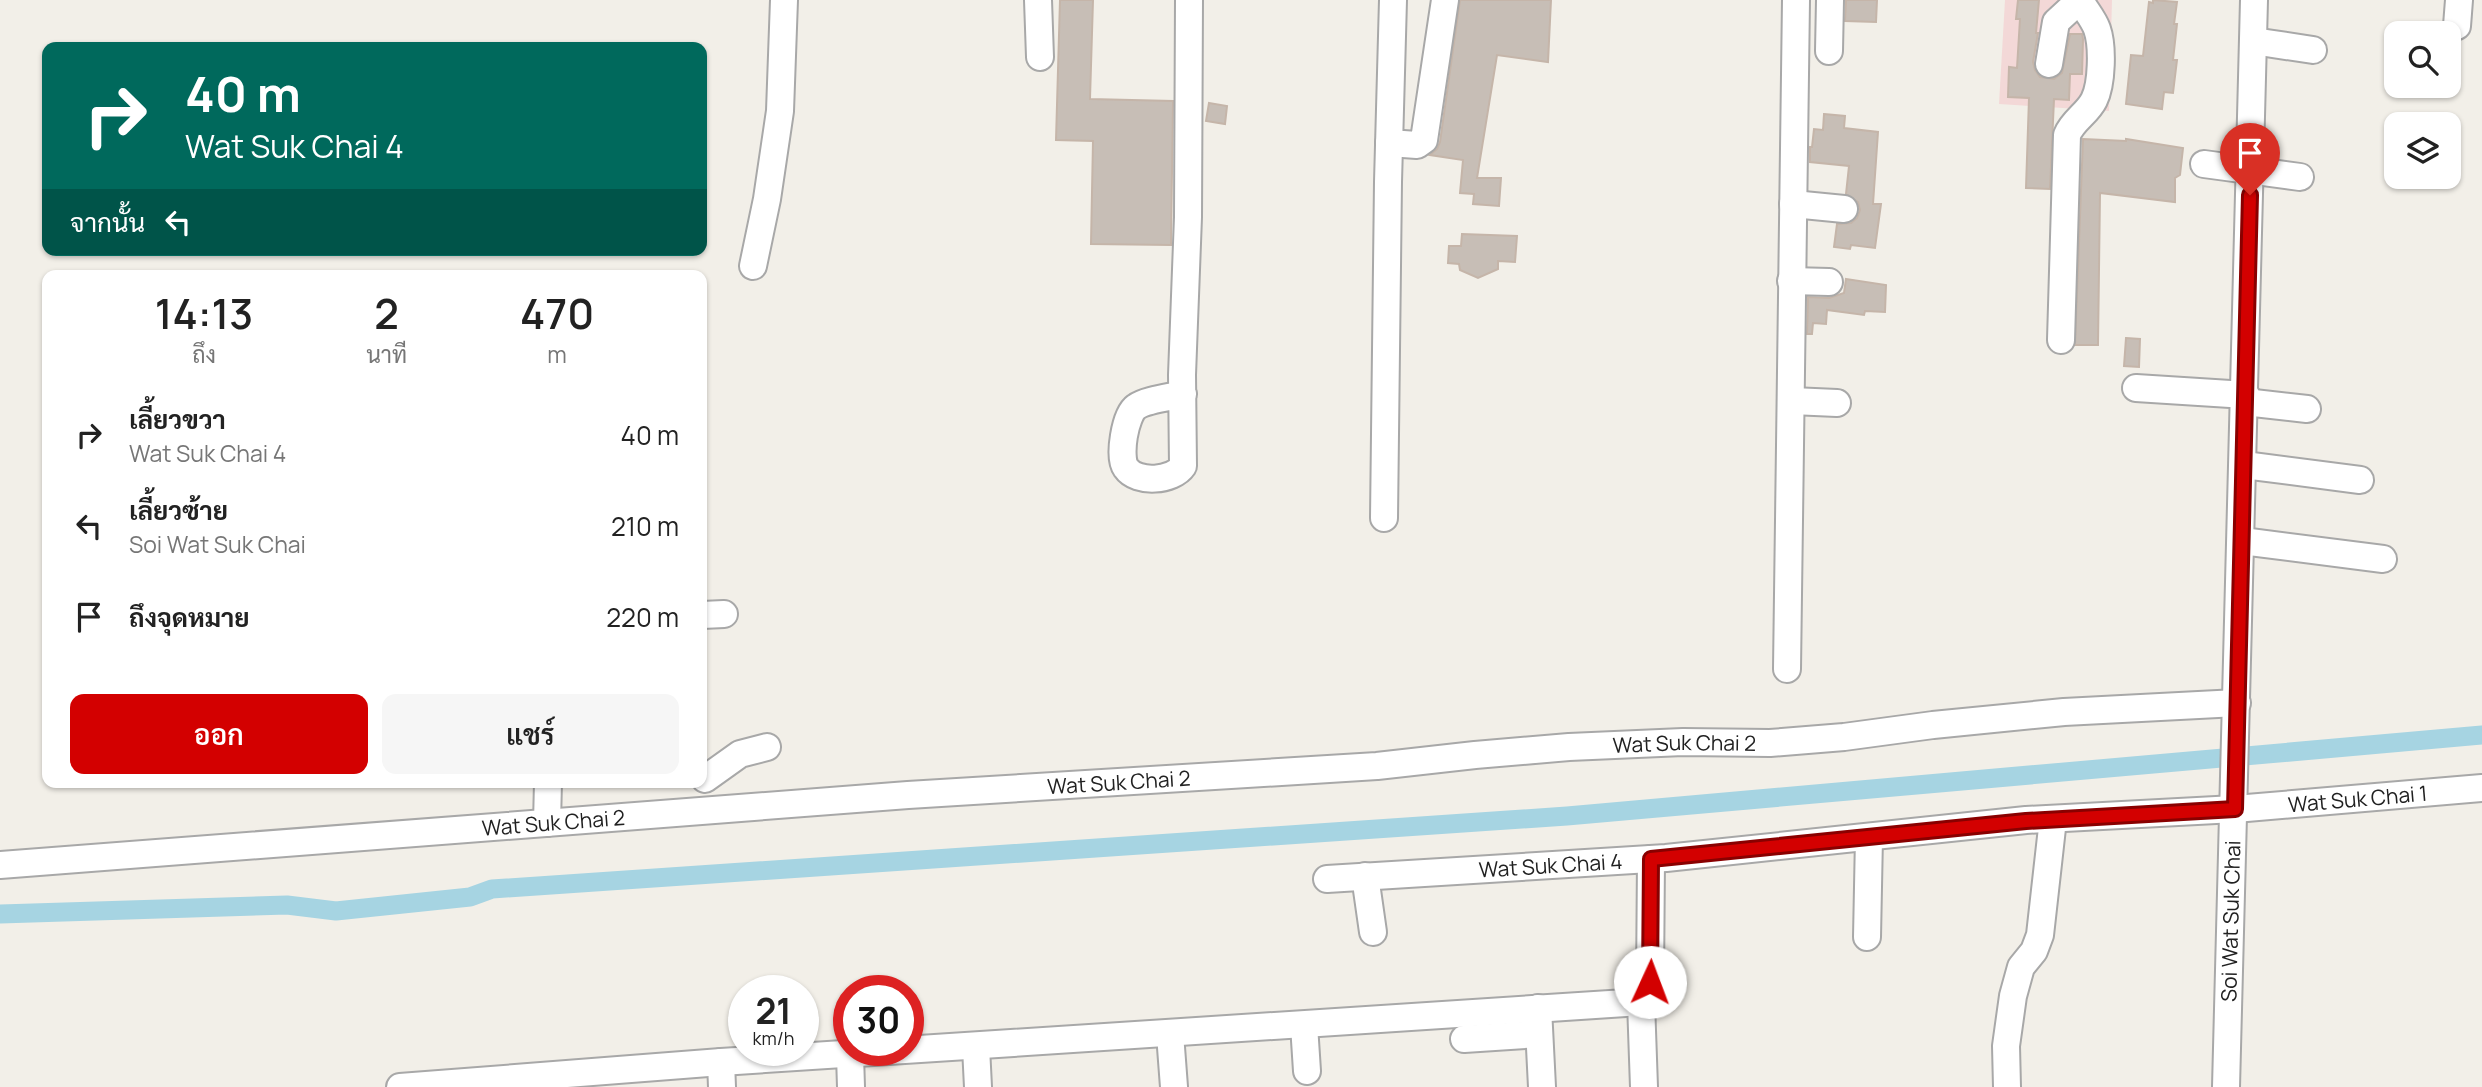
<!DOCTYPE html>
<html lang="th">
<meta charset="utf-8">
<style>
body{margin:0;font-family:Manrope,Sarabun,sans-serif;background:#f6f6f6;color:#222;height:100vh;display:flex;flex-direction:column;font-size:26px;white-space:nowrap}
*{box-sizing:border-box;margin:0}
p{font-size:23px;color:#767676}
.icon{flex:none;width:38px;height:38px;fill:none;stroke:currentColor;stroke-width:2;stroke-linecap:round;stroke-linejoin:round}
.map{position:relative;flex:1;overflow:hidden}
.sheet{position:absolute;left:42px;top:270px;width:665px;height:518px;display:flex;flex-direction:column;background:#fff;border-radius:14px;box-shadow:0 2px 5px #0004}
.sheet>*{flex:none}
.hud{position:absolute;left:42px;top:42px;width:665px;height:214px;border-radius:14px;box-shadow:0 2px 5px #0004;background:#00695c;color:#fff;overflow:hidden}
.tools{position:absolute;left:2384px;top:21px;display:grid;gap:14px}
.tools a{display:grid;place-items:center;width:77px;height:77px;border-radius:14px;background:#fff;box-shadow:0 2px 5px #0004;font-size:35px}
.speed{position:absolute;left:728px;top:975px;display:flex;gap:14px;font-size:35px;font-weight:700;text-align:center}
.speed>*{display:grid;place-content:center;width:91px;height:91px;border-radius:50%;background:#fff;box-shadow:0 2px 5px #0004;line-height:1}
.speed small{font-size:18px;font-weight:400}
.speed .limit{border:10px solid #d22;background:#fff;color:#111}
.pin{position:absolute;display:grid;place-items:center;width:60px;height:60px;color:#fff;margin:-72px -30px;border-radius:50% 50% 50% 0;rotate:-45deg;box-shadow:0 0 7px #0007}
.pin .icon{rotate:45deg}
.me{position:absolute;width:77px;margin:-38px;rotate:2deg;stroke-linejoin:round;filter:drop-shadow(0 0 5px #0008)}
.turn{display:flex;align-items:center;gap:24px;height:147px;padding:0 28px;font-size:32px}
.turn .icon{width:91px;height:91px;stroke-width:2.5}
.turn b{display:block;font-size:49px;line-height:60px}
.then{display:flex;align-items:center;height:66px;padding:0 28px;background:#0003;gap:14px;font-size:26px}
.eta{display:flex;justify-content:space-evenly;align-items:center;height:119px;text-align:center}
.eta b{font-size:42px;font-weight:600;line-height:49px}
.action{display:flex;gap:14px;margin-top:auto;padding:14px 28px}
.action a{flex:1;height:80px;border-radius:14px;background:#d30000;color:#fff;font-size:28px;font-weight:600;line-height:80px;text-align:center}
.action a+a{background:#f6f6f6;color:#222}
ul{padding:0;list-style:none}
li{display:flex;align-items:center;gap:21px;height:91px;padding:0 28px}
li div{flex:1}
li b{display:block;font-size:26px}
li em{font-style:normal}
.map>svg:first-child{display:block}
.commercial{fill:#f3d8d7}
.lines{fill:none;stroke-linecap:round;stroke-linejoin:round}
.canal{stroke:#a6d4e2;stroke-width:19}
.building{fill:#c7beb6;stroke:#c5b5a9;stroke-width:2}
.minor-casing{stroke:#a8a8a8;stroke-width:30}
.minor{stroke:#fff;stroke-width:26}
.route-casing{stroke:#890000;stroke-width:18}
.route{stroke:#d30000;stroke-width:12}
.labels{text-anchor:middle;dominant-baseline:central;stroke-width:7;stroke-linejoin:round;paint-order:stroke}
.street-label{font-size:21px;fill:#212121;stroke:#fff}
</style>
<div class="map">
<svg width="2482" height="1087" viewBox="0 0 2482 1087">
<rect width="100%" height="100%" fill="#f2efe8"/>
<path class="commercial" d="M2005,0H2112L2109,111L1999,104Z"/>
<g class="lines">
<path class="canal" d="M0,914L287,905L336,911L470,897L492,889L1567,816L2482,735"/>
</g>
<path class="building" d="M1060,0H1093L1090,99L1173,101L1171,245L1091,244L1093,141L1056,140Z
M1460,0H1551L1548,62L1497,55L1477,178H1501L1499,206L1473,204L1474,194L1460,193L1463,160L1430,155L1437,149L1440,142Z
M1846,0H1877L1876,22L1845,21Z
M2018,0H2039L2036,33H2038L2033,62L2035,70L2040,77L2054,79L2062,73L2070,34H2082L2083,39L2082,74H2070L2069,100L2054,99L2050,189L2026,188L2029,98L2008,97L2009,67L2017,68L2020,19H2016Z
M2153,0L2177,2L2174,24H2177L2173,60H2177L2173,93L2164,92L2162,109L2126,104L2131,55L2143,56L2149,2L2153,3Z
M1209,103L1227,106L1225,124L1206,121Z
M1824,114L1845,116L1844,128L1878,132L1873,204H1881L1875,248L1851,245L1850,249L1834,247L1837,224L1851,223L1857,218L1860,210L1858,202L1846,194L1849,166L1810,162V147H1812L1814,129L1823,130Z
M2083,139L2126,141V139L2183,148L2180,175L2175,178V202L2100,193L2098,345H2075Z
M1462,234L1517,236L1515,262L1498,261V269L1478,278L1460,270L1459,264L1448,263L1449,246H1461Z
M1846,279L1886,285L1885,312L1865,311L1864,315L1827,310L1826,324L1813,323L1812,334H1807L1808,297L1829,298L1844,293Z
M2126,338L2140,339L2139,367L2124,366Z"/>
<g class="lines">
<defs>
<g id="minor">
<path d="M1038,0L1040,57"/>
<path d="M2457,26L2459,0"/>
<path d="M2253,41L2313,50"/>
<path d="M1829,51L1830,0"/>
<path d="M2049,64L2056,22L2080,0"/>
<path d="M1389,143L1417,145L1424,140L1445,0"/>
<path d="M2204,164L2300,177"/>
<path d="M1793,204L1844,209"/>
<path d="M753,266L767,199L780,111L784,0"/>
<path d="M1791,281L1829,282"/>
<path d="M2061,340L2067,135C2073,120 2087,114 2094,100C2102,84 2103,46 2097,29C2093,18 2085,10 2080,0"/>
<path d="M2136,388L2246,395"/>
<path d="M1183,394C1171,397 1145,400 1136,407C1125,415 1118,457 1126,468C1137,484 1173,481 1183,466L1182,375L1188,217L1189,0"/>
<path d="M1792,401L1837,403"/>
<path d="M2245,402L2307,409"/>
<path d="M2244,465L2360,480"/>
<path d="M1384,518L1388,182L1393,0"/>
<path d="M2242,541L2383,559"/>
<path d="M702,615L724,614"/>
<path d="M1787,669L1796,0"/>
<path d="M705,779L740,754L767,747"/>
<path d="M547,823L548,782"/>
<path id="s1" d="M0,865L908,795L1377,766L1475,755L1569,747L1683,742L1770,743L1844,737L1933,725L2064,712L2237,703"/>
<path d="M1365,876L1373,932"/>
<path id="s2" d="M1327,879L1666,858L2026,820L2235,809L2482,788"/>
<path d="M1867,937L1869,837"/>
<path d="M1641,1002L1644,1087"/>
<path d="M1538,1008L1542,1087"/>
<path d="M1304,1025L1307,1071"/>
<path d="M1170,1034L1174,1087"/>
<path d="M1464,1039L1539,1034"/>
<path d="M976,1047L978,1087"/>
<path d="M850,1055L851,1087"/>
<path d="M721,1062L722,1087"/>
<path d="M400,1087L721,1062L1641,1002L1649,994L1650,982L1651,859"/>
<path d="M2007,1087L2006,1046L2013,996L2021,967L2034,951L2040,935L2053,819"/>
<path id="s3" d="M2226,1087L2254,0"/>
</g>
</defs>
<use href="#minor" class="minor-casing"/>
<use href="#minor" class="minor"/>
</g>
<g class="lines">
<defs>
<path id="route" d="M1650,982L1651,859L2026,821L2235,809L2250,195"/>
</defs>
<use href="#route" class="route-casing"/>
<use href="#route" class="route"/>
</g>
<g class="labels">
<g class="street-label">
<text stroke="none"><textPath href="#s1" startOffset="1689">Wat Suk Chai 2</textPath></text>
<text stroke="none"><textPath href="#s1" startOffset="1122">Wat Suk Chai 2</textPath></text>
<text stroke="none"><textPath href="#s2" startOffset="1034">Wat Suk Chai 1</textPath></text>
<text stroke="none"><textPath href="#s1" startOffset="555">Wat Suk Chai 2</textPath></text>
<text stroke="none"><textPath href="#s2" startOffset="224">Wat Suk Chai 4</textPath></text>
<text stroke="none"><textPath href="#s3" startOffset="166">Soi Wat Suk Chai</textPath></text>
</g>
</g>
</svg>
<div class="tools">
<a><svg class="icon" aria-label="search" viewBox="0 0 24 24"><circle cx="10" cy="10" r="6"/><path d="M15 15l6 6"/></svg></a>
<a><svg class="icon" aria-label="layers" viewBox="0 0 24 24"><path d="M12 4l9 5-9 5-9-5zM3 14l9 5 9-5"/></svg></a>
</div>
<div class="speed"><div>21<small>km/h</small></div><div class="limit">30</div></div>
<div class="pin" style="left:2250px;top:195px;background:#d93025"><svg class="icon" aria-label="arrive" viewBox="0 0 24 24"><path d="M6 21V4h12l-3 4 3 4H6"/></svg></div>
<svg class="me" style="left:1650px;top:982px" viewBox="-20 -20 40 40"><circle r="19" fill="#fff"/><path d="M0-13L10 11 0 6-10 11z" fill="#d30000"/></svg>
<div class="hud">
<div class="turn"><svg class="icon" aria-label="right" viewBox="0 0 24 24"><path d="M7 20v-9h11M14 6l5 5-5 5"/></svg><div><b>40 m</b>Wat Suk Chai 4</div></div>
<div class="then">จากนั้น<svg class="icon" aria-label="left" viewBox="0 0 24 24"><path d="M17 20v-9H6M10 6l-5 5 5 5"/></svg></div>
</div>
<section class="sheet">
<div class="eta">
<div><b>14:13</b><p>ถึง</p></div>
<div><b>2</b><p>นาที</p></div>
<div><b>470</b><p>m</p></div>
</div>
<ul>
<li><svg class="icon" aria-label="right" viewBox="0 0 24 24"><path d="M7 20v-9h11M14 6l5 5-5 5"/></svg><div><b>เลี้ยวขวา</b><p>Wat Suk Chai 4</p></div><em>40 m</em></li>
<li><svg class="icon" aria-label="left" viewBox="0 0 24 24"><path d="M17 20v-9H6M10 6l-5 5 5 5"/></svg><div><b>เลี้ยวซ้าย</b><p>Soi Wat Suk Chai</p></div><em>210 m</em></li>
<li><svg class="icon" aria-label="arrive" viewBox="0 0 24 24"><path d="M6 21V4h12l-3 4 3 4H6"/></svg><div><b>ถึงจุดหมาย</b></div><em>220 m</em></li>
</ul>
<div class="action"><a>ออก</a><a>แชร์</a></div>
</section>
</div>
